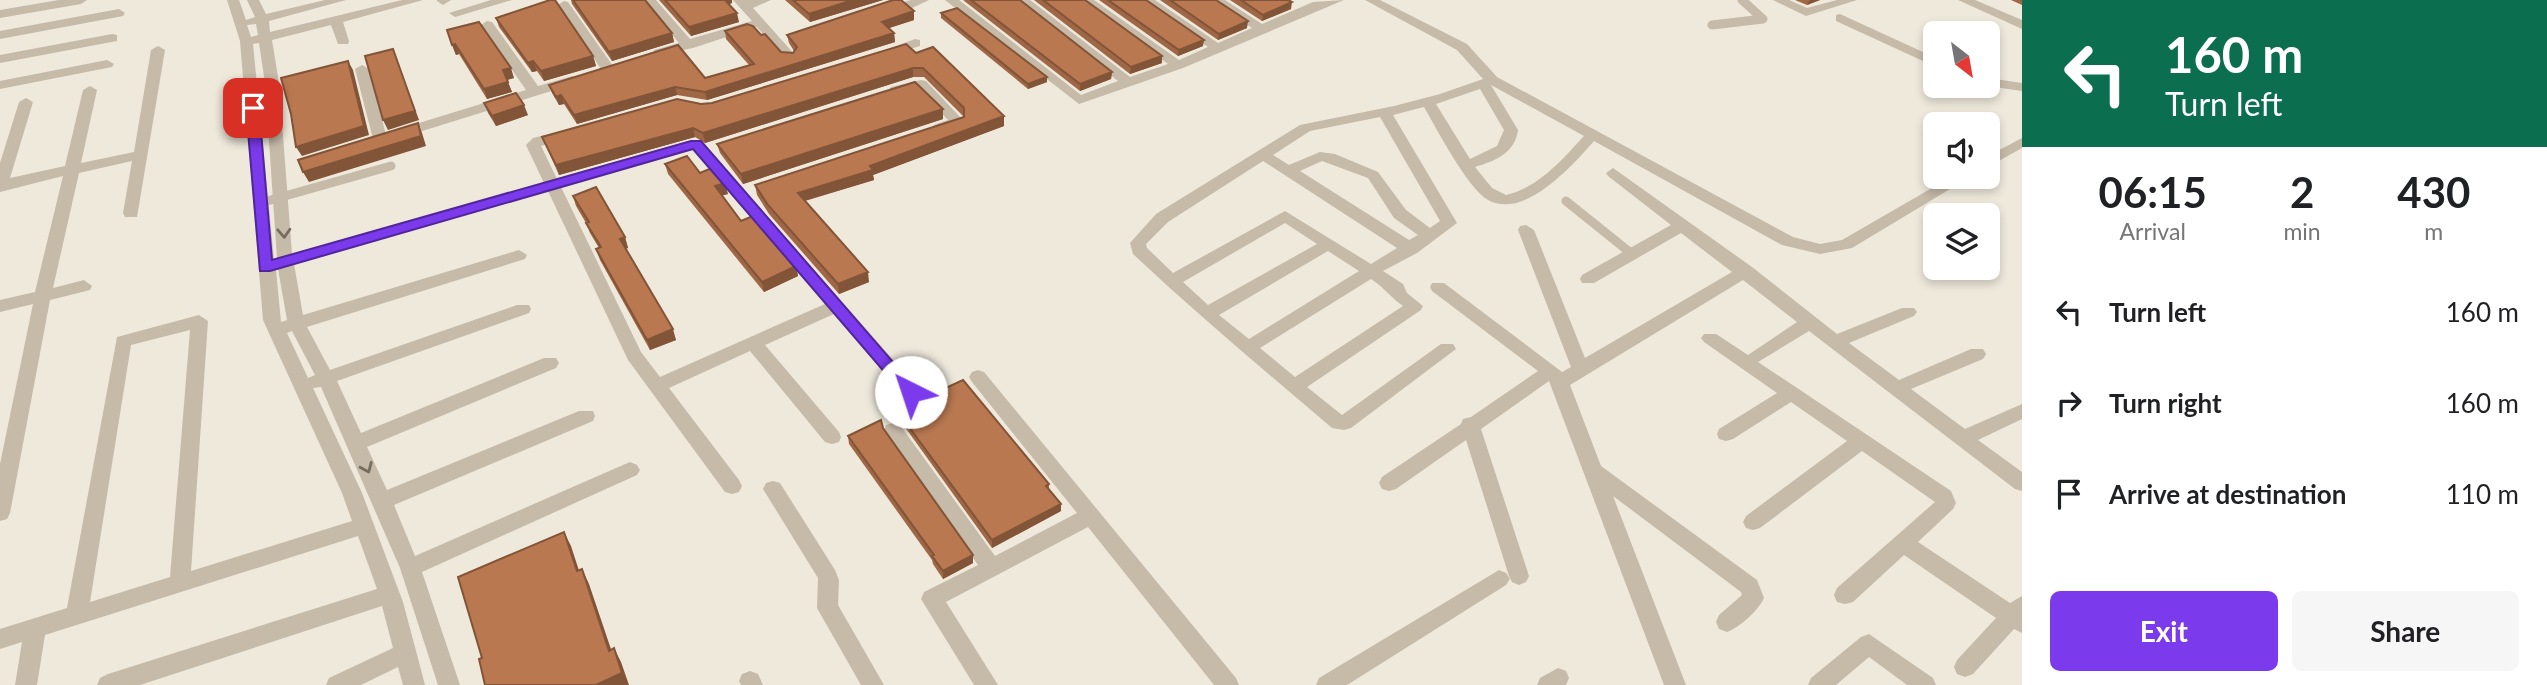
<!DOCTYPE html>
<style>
body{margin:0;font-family:Lato,sans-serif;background:#f6f6f6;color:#202124;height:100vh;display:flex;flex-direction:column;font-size:26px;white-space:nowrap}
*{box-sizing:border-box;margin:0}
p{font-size:23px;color:#757577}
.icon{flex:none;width:38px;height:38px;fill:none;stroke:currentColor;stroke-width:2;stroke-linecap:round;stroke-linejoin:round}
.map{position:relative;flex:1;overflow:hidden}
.side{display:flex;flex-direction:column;background:#fff;width:525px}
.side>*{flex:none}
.hud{background:#0b6e4f;color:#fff;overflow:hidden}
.needle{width:46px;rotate:149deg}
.buttons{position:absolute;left:1923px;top:21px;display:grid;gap:14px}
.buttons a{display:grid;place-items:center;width:77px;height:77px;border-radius:10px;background:#fff;box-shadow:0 4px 10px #0003;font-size:35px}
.pin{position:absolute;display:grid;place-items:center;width:60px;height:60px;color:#fff;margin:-30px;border-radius:14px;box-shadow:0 4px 10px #0006}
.me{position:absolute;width:77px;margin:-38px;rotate:319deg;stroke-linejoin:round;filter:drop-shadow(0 0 5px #0008)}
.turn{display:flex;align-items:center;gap:24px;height:147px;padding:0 28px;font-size:32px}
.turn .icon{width:91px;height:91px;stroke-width:2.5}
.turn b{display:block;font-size:49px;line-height:60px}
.eta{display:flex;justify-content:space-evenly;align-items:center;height:119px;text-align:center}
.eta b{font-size:42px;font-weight:700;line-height:49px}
.button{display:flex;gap:14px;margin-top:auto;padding:14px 28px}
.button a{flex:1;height:80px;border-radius:10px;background:#7c3aed;color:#fff;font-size:28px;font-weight:700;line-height:80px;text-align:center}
.button a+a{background:#f6f6f6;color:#202124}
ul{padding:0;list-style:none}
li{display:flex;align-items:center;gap:21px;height:91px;padding:0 28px}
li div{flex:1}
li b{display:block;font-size:26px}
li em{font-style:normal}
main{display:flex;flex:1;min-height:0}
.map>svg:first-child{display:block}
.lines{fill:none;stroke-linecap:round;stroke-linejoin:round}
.service{stroke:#c6baa9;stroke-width:9}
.minor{fill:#c6baa9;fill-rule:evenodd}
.wall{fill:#9f6745}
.shaded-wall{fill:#825438}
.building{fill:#b97850;stroke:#825438;stroke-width:2}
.oneway{stroke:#766d62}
.route{fill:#7c3aed;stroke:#51269a;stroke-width:2}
</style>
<main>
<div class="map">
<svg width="2022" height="685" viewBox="0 0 2022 685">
<rect width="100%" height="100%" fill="#efe9dc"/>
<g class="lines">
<path class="service" d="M1712,25L1763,19L1742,0
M1566,201L1632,254
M260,203L391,166"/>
<path class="minor" d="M59,0H87L81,4L0,18V10Z
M227,0H239L246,20L255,17L247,0H259L266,14L325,0H346L269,21L270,32L402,0H423L343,22L349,41L348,44H338L331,25L272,40L279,83L292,254L544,183L526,145L533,138L565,130L572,134L570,137L541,146L557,179L696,140L701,141L917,387L920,392L917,397H905L834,314L765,345L839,432L841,437L839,442L832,444L825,442L750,351L669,388L739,480L742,486L739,492L732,494L725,492L628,360L548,191L294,264L303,315L519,250L527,255L525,259L307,327L330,370L517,305H529L531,309L529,313L337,381L361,433L544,358H556L559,363L556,368L367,447L387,490L579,411H593L595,416L593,421L394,505L415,556L623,465L630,462L637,465L640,470L637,475L422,572L460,685H438L400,568L321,387L313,388L362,493L403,602L425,685H403L398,667L361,685H326L329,678L393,648L382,606L140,685H97L100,678L108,674L377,589L358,536L45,635L37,685H15L22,642L0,649V629L67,608L117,337L199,315L208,321L191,571L352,521L342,493L263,320L240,41ZM256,24L258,35L251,37L247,25ZM259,43L265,83L277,258L274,259L253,44ZM693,149L825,304L660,377L641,352L561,187ZM278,269L287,320L281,322L276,270ZM190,330L170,577L90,602L131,345ZM292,331L315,375L308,378L287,333Z
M451,0L443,5L437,1V0Z
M491,0H512L455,17L449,13Z
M643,0H656L690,39L752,21L733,0H771L753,8L796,56L789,60L784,59L757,27L693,48L654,56V50L679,43Z
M911,0H929L912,8H904V2Z
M945,0H959L1081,95L1118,81L1016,0H1030L1130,77L1168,64L1080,0H1094L1179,60L1208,47L1141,0H1155L1218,43L1252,28L1210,0H1225L1262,24L1313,2L1344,0L1183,68L1079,104Z
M1365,0H1380L1467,44L1497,77L1793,237L1820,244L1842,240L1951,177H1970L1852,248L1820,254L1782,245L1594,141C1572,166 1524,220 1488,200C1467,188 1437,129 1424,107L1393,115L1457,223L1417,253L1383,271L1403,284L1407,293L1423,306L1421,310L1307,387L1342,415L1441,344H1453L1456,349L1351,428L1344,430L1332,428C1265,371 1198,315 1133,254L1130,243L1156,214L1300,125L1394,106L1440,94L1483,79L1457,50ZM1491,85L1584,136C1563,159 1538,188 1506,195L1492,188L1475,167C1495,161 1515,153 1518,130ZM1480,89L1504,130L1497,146L1470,159L1436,104ZM1380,117L1440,221L1430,228L1406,210L1378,172L1335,154L1320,152L1289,165L1273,155L1310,131ZM1263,161L1397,248L1371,264L1285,211L1173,273L1147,248L1146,244L1168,222ZM1322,161L1368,178L1394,218L1418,235L1409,240L1300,171ZM1285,223L1317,244L1208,305L1183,282ZM1328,251L1359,271L1249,339L1219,315ZM1371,279C1384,287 1391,298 1403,306L1295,377L1260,348Z
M1773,0H1789L1807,8L1837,0H1857L1806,16Z
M1958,0H1975L2022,20V29Z
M564,1L568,2L613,66V72H603L558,5Z
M119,9L125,13L123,16L0,39V31Z
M1840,14L1936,58V67L1836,21V15Z
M487,21L492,22L538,86L572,76L579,80L577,83L403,137H393L391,134L393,131L526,90L481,25Z
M112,34L117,35V41L0,63V55Z
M915,39L920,40V46L887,56L880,52Z
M158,46L165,50L137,217H125L123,213L132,161L79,173L53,288L84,280L92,286L90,290L50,300L10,513L7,519L0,521V464L33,304L0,312V300L35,292L63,176L0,192V163L19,102L26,98L33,102L10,178L65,166L83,90L90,86L97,90L81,163L134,152L151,50Z
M107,60L114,64L112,67L0,89V81Z
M362,65L369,69L387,139L385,142L380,143L373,139L355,69Z
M1988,78L2022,83V91L1987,86Z
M921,80L926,81L962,119V125L939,132L934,131V125L948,120L918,89L896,94L889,90L891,87Z
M2022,138V148L1988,167V156Z
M1613,168L1752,267L1837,334L1902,308H1914L1917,312L1914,316L1849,343L1899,380L1971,349H1983L1986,354L1983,359L1911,389L1965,429L2022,404V419L1978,440L2022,472V491L2015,489L1809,331L1758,362L1951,491L1956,503L1953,509L1918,542L2010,603L2022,596V633L2014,629L1973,674L1965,677L1957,674L1954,667L1957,660L1996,618L1904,555L1853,602L1845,604L1837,602L1834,595L1837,588L1935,502L1862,451L1760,528L1753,530L1746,528L1743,522L1746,516L1847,441L1791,402L1733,439L1726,441L1719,439L1717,434L1719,429L1777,393L1704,342L1701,338L1704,334H1716L1748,355L1797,322L1743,280L1570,385L1601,466L1757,580L1764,598C1758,611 1740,627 1727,632L1719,629L1716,622L1719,615L1742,595L1741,592L1613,496L1686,685H1664L1549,381L1481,429L1529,576L1526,582L1519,585L1512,582L1509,576L1466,440L1396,489L1389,491L1382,489L1379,483L1382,477L1461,424L1463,419L1471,417L1538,371L1432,291L1430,287L1432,283H1444L1562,372L1571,367L1518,230L1520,226L1526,225L1534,230L1585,358L1732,272L1681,233L1594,283H1582L1580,279L1582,275L1671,225L1608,176L1606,173Z
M978,370L984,372L1236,678L1239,685H1214L1088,527L946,602L998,685H974L921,599L924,592L978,565L886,435L884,430L886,425L893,423L900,425L995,556L1077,513L972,382L969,377L972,372Z
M773,481L780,483L835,570L839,580L838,605L884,685H861L817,608L818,578L763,489L766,483Z
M1499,570L1506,573L1510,579L1506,585L1347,685H1316L1319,678Z
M1869,634L1933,678L1936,685H1907L1869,657L1836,685H1808L1811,678L1861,637Z
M1558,668L1566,671L1569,678L1566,685H1537L1540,678Z
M750,671L758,674L763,685H741L739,681L742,674Z"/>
</g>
<path class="wall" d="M571,0H645L672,33L674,42L612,61L572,4Z
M659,0H732V3L729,4L739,22L691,36Z
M785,0H883L810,22Z
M963,0H1020L1112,72L1111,79L1080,91Z
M1034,0H1085L1162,63L1130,74Z
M1099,0H1146L1203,46L1178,56Z
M1160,0H1216L1247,28L1218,40Z
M1230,0H1288L1291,9L1262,21Z
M1795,0H1820L1807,5Z
M2011,0H2022V5Z
M914,11V20L889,28L894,33L895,42L707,100L677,95L577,124L564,104L559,105L552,93L549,85L705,78L749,65L726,39L725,31L761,35L781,52L793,53L794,51L789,43L787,35Z
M941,13L1047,77V82L1028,89L941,18Z
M496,18L593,56L596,66L544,81L537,71L532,72L499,27Z
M447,30L514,78L507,80L512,92L487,99L459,54L456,55Z
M916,53L1004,116V126L873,175L874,180L805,201L869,282L839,294L769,214L757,195L755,185L964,117L924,77H913L705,143L695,137L559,175L542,137L701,104L712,103Z
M484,103L528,115L496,126L488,113Z
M943,109V119L743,184L720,153L717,144Z
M665,164L700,173L728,194L722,195L741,221L796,266L798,276L764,292L668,174Z
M573,196L625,237L628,248L626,249L676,340L650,350L600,260L596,249L599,248L590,233L586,223L576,206Z
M898,410L1049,484V490L1061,511L992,548L902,423L896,421L895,414L898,412Z
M883,428L973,563L943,579L933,564L932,560L849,444L848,436Z"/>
<path class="shaded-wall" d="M725,0H732V3L729,4Z
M853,0H883L810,22L809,14Z
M1810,0H1820L1807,5Z
M1292,2L1291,9L1262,21L1263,15Z
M914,11V20L883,30L882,22Z
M737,13L739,22L691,36L689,27Z
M1248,21L1247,28L1218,40L1219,34Z
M672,33L674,42L612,61L609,52Z
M894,33L895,42L707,100L705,92Z
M1204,40L1203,46L1178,56L1179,50Z
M455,44L459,54L456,55L452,45Z
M393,49L419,120L388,130L383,120Z
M593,56L596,66L544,81L541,71Z
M1162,56V63L1130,74L1131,67Z
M348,61L353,70L369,135L302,156L296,147Z
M533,61L537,71L532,72L528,63Z
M511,68L514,78L506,80L503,70Z
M913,68V77L705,143L703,133Z
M1112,72L1111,79L1080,91V84Z
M1047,77V82L1028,89V84Z
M508,82L512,92L487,99L484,89Z
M675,87L677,95L577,124L574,115Z
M561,95L564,104L559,105L556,97Z
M524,105L528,115L496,126L492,116Z
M943,109V119L743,184L741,174Z
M1004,116V126L873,175L874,180L800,202L798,193Z
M418,123L422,133L426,146L309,182L303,172Z
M693,128L695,137L559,175L556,165Z
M725,183L728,194L717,197L715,186Z
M625,237L628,248L623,249L620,239Z
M796,266L798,276L764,292L762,282Z
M868,272L869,282L839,294L838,284Z
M673,329L676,340L650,350L647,340Z
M1061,504V511L992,548V540Z
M564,532L571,546L584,586L577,571Z
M973,555V563L943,579V571Z
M582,569L589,584L616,664L609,651Z
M614,648L621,662L629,685H596Z"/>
<path class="building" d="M550,0H555L593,56L541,71L533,61L528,63L496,18Z
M573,0H645L672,33L609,52Z
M665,0H725L737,13L689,27Z
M793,0H853L809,14Z
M893,0H901L914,11L882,22L894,33L705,92L675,87L574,115L561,95L556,97L549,85L678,45L705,78L754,64L725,31L747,24L753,26L761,35L765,34L781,52L793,53L797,47L787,35Z
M971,0H1020L1112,72L1080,84Z
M1043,0H1085L1162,56L1131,67Z
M1108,0H1146L1204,40L1179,50Z
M1170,0H1216L1248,21L1219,34Z
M1241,0H1288L1292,2L1263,15Z
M957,8L1047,77L1028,84L941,13Z
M479,22L511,68L503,70L508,82L484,89L455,44L452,45L447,30Z
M906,44L916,53L933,47L1004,116L870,166L873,170L798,193L868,272L838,284L768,205L755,185L964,117V108L923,68H913L703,133L693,128L556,165L542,137L677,99L701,104L712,103Z
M393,49L415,111L383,120L365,56Z
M348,61L364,126L296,147L291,114L281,78Z
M915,82L943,109L741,174L717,144Z
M516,93L524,105L492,116L484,103Z
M418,123L421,136L303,172L298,160Z
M687,156L700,173L712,168L725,183L715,186L741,221L753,216L796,266L762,282L665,164Z
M596,187L625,237L620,239L673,329L647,340L596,249L601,247L586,223L589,222L573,196Z
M963,380L1049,484L1046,486L1061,504L992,540L901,416L895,414L899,412L898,410Z
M881,420L883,428L973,555L943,571L932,556L934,555L848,436Z
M564,532L577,571L582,569L609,651L614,648L622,673L596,685H485L479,659L482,658L458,577Z"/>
<defs><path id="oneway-chevron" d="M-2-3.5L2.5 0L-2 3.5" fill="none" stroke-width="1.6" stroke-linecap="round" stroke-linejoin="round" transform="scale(1.75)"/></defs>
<g class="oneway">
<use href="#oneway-chevron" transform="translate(284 233) rotate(87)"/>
<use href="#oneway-chevron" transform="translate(367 468) rotate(66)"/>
</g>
<path class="route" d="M253,104L259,108L272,260L691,141H701L919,392L911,398L905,396L693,149L270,271H260L246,108Z"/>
</svg>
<div class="buttons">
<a><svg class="needle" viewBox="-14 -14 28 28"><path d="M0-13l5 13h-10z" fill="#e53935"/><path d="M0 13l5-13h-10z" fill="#757577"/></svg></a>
<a><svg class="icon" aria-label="sound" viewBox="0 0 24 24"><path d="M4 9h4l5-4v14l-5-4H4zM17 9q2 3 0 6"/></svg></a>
<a><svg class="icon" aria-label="layers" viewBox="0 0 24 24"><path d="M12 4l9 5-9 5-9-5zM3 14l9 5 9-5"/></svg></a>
</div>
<div class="pin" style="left:253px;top:108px;background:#d93025"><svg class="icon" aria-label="arrive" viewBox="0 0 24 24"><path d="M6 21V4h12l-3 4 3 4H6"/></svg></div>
<svg class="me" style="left:911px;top:392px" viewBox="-20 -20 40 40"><circle r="19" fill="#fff"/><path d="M0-13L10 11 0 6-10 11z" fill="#7c3aed"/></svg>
</div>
<section class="side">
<div class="hud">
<div class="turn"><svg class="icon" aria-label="left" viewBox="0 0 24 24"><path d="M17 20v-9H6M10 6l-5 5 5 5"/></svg><div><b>160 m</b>Turn left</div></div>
</div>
<div class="eta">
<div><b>06:15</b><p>Arrival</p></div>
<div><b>2</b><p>min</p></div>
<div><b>430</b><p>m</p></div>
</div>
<ul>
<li><svg class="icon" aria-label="left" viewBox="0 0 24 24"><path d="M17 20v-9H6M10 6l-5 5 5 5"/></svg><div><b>Turn left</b></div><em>160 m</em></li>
<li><svg class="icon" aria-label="right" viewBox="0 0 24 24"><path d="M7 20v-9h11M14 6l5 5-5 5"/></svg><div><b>Turn right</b></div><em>160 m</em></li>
<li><svg class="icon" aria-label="arrive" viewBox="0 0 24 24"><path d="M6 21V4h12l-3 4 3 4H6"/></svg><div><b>Arrive at destination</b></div><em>110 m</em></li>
</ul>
<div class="button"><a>Exit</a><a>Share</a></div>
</section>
</main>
